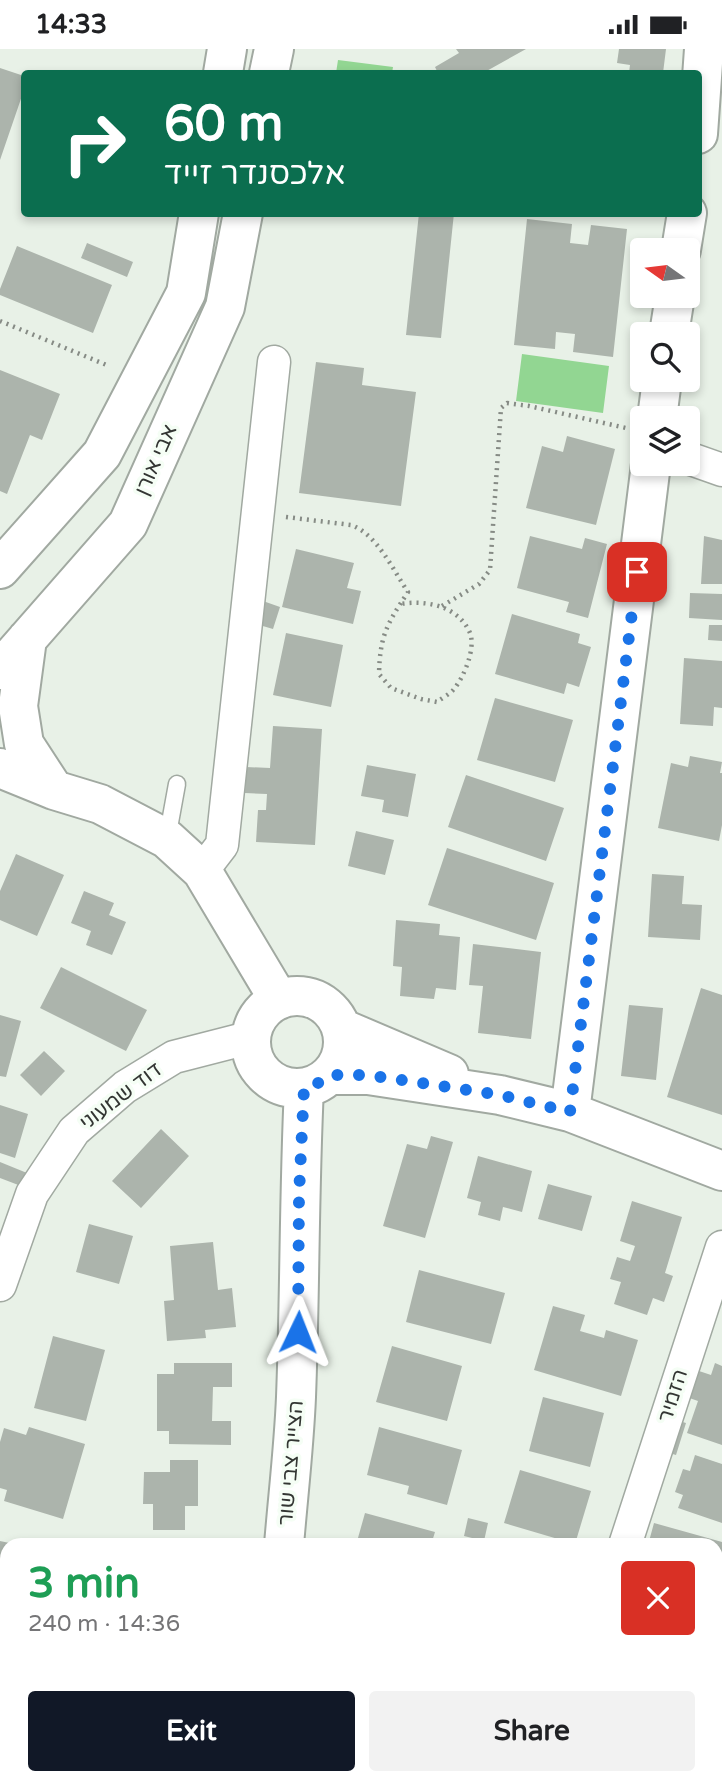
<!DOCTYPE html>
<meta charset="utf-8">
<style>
body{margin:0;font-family:"Varela Round",Heebo,sans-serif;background:#f2f2f2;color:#202124;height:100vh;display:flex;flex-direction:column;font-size:26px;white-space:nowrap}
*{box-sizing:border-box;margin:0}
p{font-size:23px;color:#757577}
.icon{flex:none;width:38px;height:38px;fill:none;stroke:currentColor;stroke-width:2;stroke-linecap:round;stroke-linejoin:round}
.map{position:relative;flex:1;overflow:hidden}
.sheet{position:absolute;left:0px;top:1489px;width:723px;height:247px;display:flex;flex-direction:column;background:#fff;border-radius:21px 21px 0 0;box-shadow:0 4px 10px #0003}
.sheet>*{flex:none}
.guide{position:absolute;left:21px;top:21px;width:681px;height:147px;border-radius:7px;box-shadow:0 4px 10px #0003;background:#0b6e4f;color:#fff;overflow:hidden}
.needle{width:46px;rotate:284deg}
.tools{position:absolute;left:630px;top:189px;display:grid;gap:14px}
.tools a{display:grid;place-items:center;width:70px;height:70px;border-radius:7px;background:#fff;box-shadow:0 4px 10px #0003;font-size:35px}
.pin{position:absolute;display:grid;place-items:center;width:60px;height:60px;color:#fff;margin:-30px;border-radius:14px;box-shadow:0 4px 10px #0006}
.me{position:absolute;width:77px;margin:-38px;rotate:2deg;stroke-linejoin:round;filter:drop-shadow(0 0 5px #0008)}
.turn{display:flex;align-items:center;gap:24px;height:147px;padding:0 28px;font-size:32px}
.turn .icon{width:91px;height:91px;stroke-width:2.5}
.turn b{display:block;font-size:49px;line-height:60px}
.round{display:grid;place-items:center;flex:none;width:74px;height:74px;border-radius:7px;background:#f2f2f2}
.summary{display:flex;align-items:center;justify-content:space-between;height:119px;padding:0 28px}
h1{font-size:42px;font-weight:700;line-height:52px;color:#1e9e55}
.primary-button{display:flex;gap:14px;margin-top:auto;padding:14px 28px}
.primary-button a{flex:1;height:80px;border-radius:7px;background:#111827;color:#fff;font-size:28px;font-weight:700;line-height:80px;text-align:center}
.primary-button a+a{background:#f2f2f2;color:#202124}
.status{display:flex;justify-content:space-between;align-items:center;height:49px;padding:0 35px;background:#fff;direction:ltr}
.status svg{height:19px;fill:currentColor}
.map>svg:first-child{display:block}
.green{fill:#92d692}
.building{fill:#acb4ac}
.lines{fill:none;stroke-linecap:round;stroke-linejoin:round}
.lane-casing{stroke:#a1a9a1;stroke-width:19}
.street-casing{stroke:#a1a9a1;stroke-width:35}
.secondary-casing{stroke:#a1a9a1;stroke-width:42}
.path{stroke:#868b85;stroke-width:4.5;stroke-dasharray:2 5;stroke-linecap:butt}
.lane{stroke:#fff;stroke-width:16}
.street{stroke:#fff;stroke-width:32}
.secondary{stroke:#fff;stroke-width:38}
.route{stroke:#1a73e8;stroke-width:12;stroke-dasharray:0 21.6}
.labels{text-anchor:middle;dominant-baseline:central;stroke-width:7;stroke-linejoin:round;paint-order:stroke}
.street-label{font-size:21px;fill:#333633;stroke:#f5fef5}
</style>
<div class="status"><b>14:33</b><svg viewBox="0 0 49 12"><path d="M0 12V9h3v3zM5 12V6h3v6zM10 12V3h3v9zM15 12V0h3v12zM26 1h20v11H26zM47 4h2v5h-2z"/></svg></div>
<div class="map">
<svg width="722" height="1735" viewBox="0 0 722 1735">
<rect width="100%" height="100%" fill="#e8f1e7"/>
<path class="green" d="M338,11L393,18L392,24H336Z
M522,305L609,317L603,364L516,352Z
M309,1729H516L515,1735H309Z"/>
<path class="building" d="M456,0H526L483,24H438L435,18L459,4Z
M619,0H666L663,24H629L630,16L617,14Z
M0,19L24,27V41L0,111Z
M419,164H454L441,289L406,286Z
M527,170L572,175L570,194L588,196L591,176L627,180L613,308L573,303L575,285L556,283L555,300L514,296Z
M87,194L133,213L127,228L81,209Z
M17,197L112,236L93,284L0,246V240Z
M316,313L364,319L362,336L416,343L401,457L299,444Z
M0,321L60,345L42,391L30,386L7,445L0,442Z
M567,387L615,400L596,476L526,459L542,397L563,403Z
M530,487L582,500L585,489L607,495L588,569L566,563L569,553L517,539Z
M704,487L722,491V535H701Z
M296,500L354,514L347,539L361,542L353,575L282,558Z
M690,544L722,545V571L689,569Z
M263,552L280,558L273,580L256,575Z
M512,565L580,585L578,594L591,598L579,638L567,634L564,645L495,625Z
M709,576H722V592L708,591Z
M286,584L343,596L331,658L273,646Z
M684,609L722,612V659L714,658L713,677L680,675Z
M495,649L573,671L555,733L477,711Z
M273,677L322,680L315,796L256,793L258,761H266L267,745L245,744L246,718L270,719Z
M690,707L722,713L720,724H722V776L719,792L658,779L671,714L688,718Z
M367,716L416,725L408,768L382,763L384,751L361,747Z
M466,726L564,759L546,812L448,778Z
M356,782L394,791L385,826L348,817Z
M447,799L554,834L536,891L428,856Z
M16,805L64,826L37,887L0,871V842Z
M652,825L684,827L682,855L702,856L700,891L648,888Z
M84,842L114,854L109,866L126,873L112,906L86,896L91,882L71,874Z
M396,871L440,875L439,886L460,888L456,941L436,939L434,950L400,947L402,918L393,917Z
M473,895L541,903L531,990L478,984L483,937L469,936Z
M61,918L147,961L126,1002L40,959Z
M701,939L722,946V1066L667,1048Z
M629,956L663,959L656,1031L621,1027Z
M0,966L21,972L6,1028L0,1027Z
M44,1002L65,1022L41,1047L20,1026Z
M0,1056L28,1065L15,1109L0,1104Z
M161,1080L189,1107L141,1159L112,1132Z
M431,1087L453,1093L425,1189L383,1177L407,1095L427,1100Z
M478,1107L532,1122L522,1163L503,1158L500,1172L478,1166L481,1153L467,1149Z
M0,1113L27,1124L21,1137L0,1129Z
M548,1135L592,1147L582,1182L538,1170Z
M632,1152L682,1168L665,1224L673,1227L664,1253L653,1249L647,1266L614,1255L621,1233L610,1230L617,1208L630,1212L635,1197L620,1192Z
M89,1175L133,1187L119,1235L76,1223Z
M213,1193L218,1241L232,1239L236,1278L205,1281L206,1289L167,1292L164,1252L174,1251L170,1197Z
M419,1221L505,1244L491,1295L406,1273Z
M553,1257L585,1266L580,1282L604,1289L606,1281L638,1291L621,1347L534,1321Z
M53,1287L105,1301L86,1372L34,1359Z
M392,1297L462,1317L447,1372L376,1353Z
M174,1314H232V1338H213L212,1372H231V1396L169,1395V1382H157V1325H174Z
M715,1314L722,1317V1396L687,1384L698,1352L678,1345L687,1318L711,1326Z
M543,1348L604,1364L590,1418L529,1402Z
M669,1369L686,1374L676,1406L659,1401Z
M29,1378L85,1395L63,1470L4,1452L7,1441L0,1439V1393L4,1379L26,1386Z
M379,1378L462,1401L447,1456L407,1445L409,1437L367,1426Z
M695,1406L722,1415V1474L678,1459L683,1446L675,1443L683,1420L690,1422Z
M170,1411H198V1457H185V1481H153V1455H143L144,1423H170Z
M520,1421L591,1442L575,1495L504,1474Z
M365,1464L435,1483L431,1496H356Z
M468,1469L488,1474L484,1492L464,1487Z
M654,1474L722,1493V1533L717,1547L716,1496H648Z
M0,1492L14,1495L7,1496V1531L0,1529Z
M0,1566L7,1568V1643L0,1641Z
M0,1680L7,1681V1729H25L23,1735H0Z
M52,1729H102L101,1735H50Z"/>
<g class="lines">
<defs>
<path id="lane" d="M167,790L177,735"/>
<path id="street" d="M688,409L722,421
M202,822L222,796L274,313
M0,1236L32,1145L74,1082L125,1038L174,1008L252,988
M625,1496L722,1198
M263,1735V1729
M564,1735L565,1729"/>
<path id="secondary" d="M223,24L227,0
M269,24L274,0
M698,85L704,0
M681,201L687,164
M669,285L675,247
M657,369L662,331
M0,520L102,405L186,244L199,164
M27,590L18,657L24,695L54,741
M0,621L128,475L225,258L243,164
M0,719L54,741L100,755L167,790L202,822L279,951
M251 993a46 46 0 1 1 92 0a46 46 0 1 1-92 0Z
M341,979L449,1025
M330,1026H368L500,1046L570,1063L722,1122
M570,1063L651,415
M284,1496C288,1447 294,1397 296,1348C300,1245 299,1142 304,1039
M716,1682L722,1685"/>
</defs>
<use href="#lane" class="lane-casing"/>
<use href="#street" class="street-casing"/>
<use href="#secondary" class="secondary-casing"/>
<path class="path" d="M0,272L109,317
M286,468L351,476C377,485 393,521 408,543C387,575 380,586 379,625L391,639L421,650L437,653C442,649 450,645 454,640C464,628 476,599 470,584C458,556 425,551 400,555
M442,557L479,535L490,521L501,359L507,354L529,357L626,379
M362,1729L363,1735"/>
<use href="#lane" class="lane"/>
<use href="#street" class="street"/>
<use href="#secondary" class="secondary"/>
</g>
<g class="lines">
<path class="route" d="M298,1283L299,1146L304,1039L318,1034L330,1026H368L500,1046L570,1063L637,523"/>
</g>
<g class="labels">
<g class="street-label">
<text transform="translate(156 411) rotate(-66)">אבי אורן</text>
<text transform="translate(121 1047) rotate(-37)">דוד שמעוני</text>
<text transform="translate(673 1347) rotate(-72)">הזמיר</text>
<text transform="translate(291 1414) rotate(-85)">הצייר צבי שור</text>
</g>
</g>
</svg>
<div class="tools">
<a><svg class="needle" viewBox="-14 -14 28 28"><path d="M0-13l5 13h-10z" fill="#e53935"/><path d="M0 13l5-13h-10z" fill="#757577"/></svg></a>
<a><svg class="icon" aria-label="search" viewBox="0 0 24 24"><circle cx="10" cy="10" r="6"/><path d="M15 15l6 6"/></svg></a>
<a><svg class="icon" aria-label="layers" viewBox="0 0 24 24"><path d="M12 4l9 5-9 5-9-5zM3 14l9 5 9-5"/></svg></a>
</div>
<div class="pin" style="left:637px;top:523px;background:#d93025"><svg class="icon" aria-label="arrive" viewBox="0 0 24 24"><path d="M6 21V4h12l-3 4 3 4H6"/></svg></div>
<svg class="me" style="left:298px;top:1283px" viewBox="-20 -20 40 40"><path d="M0-17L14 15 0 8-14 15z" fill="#1a73e8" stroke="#fff" stroke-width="4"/></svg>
<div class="guide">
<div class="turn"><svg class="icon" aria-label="right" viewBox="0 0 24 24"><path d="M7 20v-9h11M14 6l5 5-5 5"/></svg><div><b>60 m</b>אלכסנדר זייד</div></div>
</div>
<section class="sheet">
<div class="summary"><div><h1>3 min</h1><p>240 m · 14:36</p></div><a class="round" style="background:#d93025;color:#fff"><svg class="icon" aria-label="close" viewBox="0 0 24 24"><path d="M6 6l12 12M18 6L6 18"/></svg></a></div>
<div class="primary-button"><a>Exit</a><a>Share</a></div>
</section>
</div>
